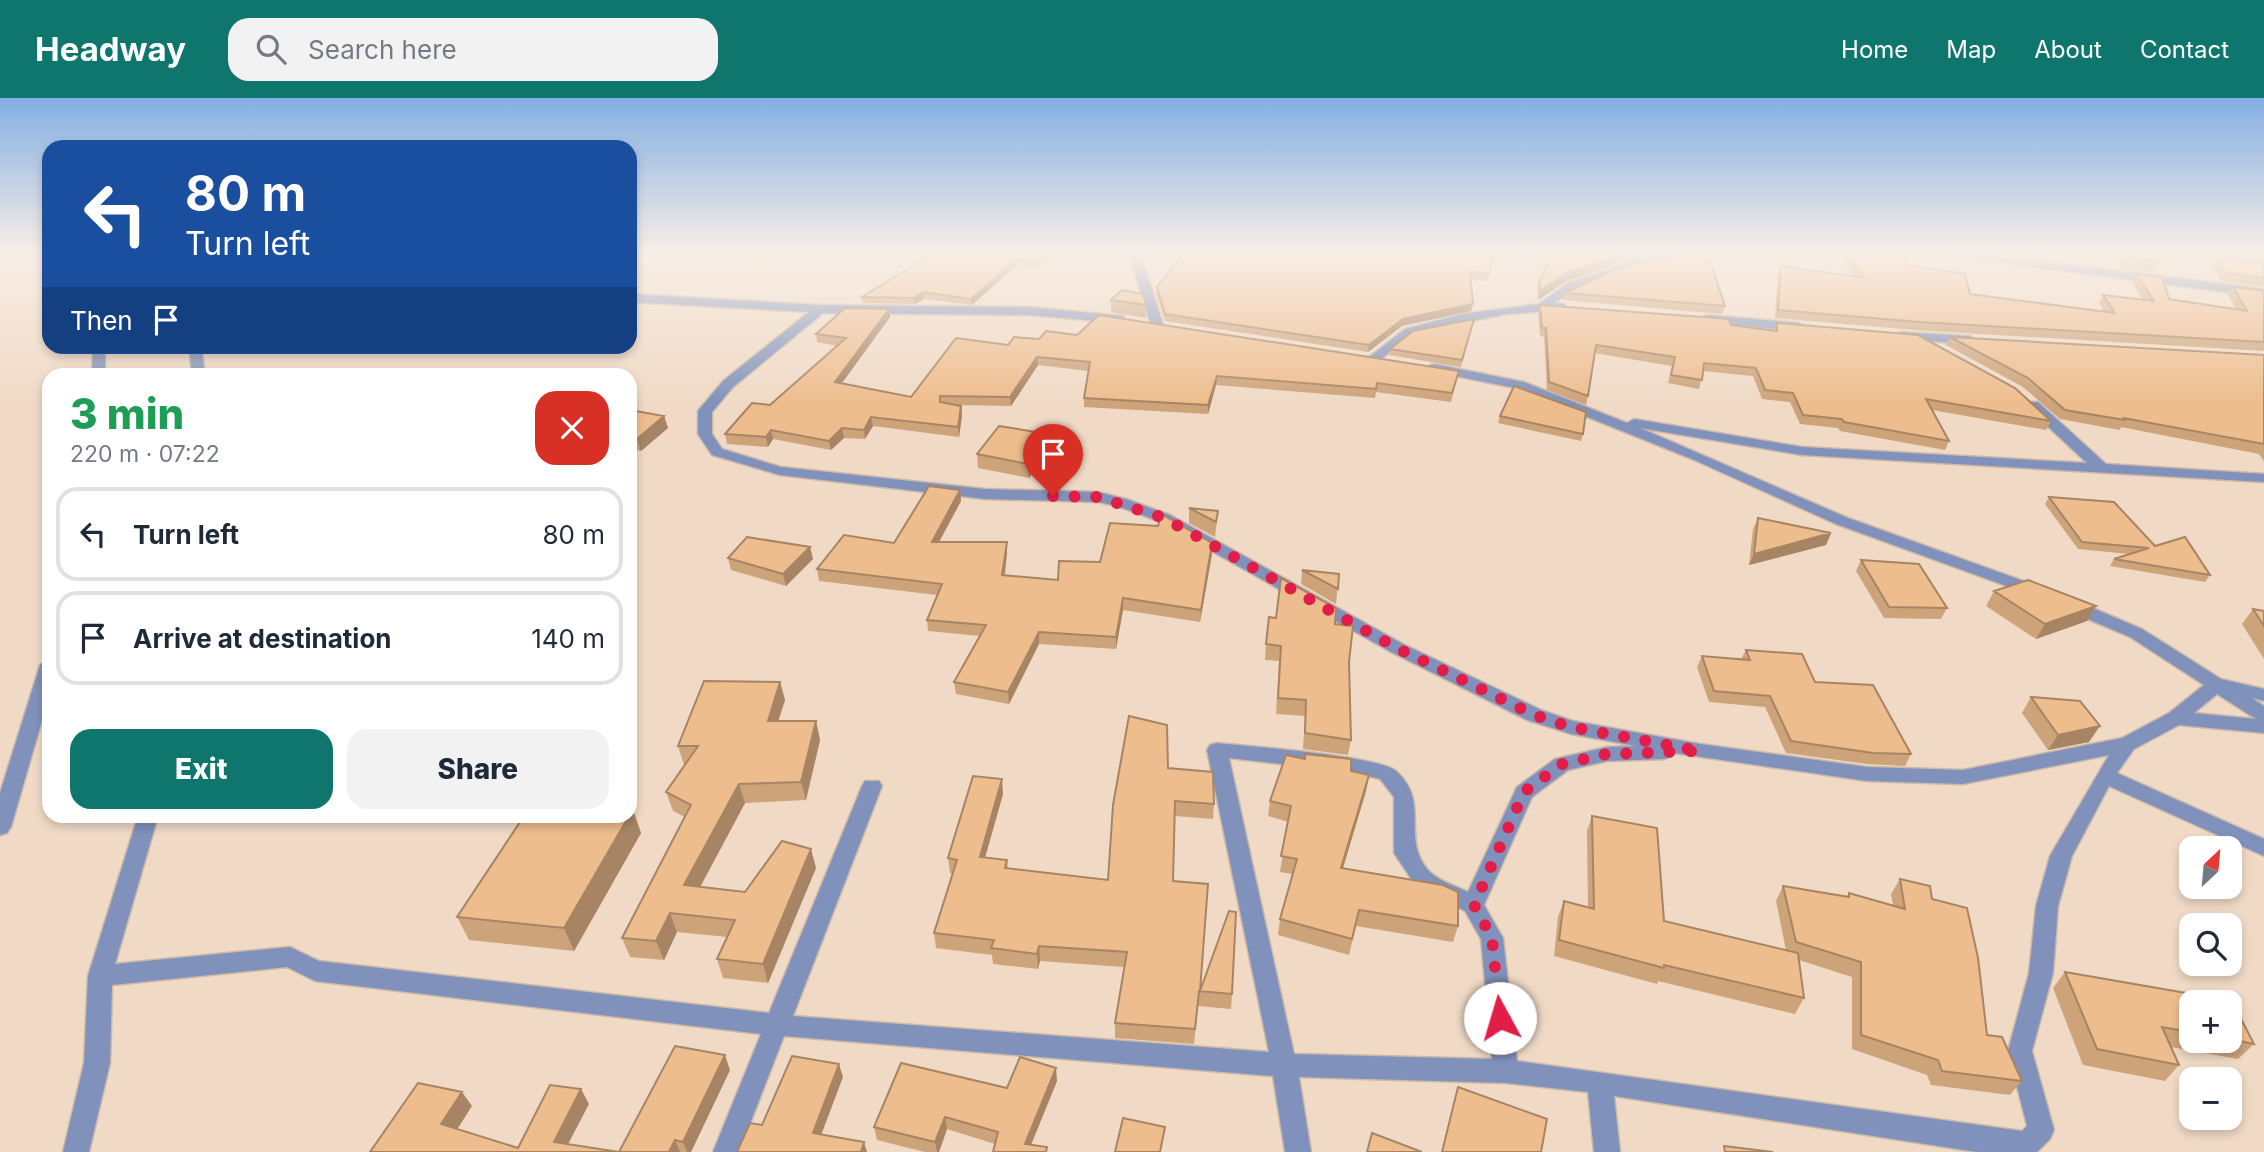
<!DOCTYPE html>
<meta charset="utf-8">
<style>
body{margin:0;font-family:Inter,sans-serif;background:#f2f2f3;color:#1f2937;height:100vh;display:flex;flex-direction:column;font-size:26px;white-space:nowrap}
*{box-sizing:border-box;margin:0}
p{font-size:23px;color:#747a83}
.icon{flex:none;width:38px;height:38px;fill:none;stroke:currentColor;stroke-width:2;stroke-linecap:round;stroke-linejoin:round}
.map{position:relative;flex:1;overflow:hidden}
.drawer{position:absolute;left:42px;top:270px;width:595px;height:455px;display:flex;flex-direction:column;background:#fff;border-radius:21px;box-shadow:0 4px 10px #0003}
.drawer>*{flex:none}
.hud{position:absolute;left:42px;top:42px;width:595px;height:214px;border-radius:21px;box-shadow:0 4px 10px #0003;background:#1a4fa0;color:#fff;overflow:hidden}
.needle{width:46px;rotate:26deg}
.tools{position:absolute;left:2179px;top:738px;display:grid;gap:14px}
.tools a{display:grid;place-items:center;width:63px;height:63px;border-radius:14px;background:#fff;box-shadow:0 4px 10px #0003;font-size:35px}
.pin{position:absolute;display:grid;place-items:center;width:60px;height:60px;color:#fff;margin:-72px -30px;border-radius:50% 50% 50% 0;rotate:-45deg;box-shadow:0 0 7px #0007}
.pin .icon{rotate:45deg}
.me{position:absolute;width:77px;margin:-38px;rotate:354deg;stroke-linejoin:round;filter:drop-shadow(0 0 5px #0008)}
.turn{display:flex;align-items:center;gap:24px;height:147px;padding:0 28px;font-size:32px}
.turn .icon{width:91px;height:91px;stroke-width:2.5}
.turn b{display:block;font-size:49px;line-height:60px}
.then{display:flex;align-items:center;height:66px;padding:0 28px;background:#0003;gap:14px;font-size:26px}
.round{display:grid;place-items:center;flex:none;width:74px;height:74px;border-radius:21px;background:#f2f2f3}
.overview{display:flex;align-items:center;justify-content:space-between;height:119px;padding:0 28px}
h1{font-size:42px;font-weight:800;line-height:52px;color:#1e9e55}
.primary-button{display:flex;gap:14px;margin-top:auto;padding:14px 28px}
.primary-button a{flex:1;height:80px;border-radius:21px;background:#0f766e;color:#fff;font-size:28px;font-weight:800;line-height:80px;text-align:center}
.primary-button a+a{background:#f2f2f3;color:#1f2937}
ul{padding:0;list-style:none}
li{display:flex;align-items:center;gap:21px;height:94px;margin:0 14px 10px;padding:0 14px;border:4px solid #e0e1e3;border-radius:21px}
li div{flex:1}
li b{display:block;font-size:26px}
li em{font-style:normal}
header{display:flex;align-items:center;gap:42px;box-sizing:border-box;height:98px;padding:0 35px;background:#0f766e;color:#fff}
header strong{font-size:33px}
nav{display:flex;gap:38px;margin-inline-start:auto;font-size:24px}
.search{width:490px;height:63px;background:#f2f2f3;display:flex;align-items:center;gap:18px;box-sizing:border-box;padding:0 24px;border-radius:21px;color:#747a83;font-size:26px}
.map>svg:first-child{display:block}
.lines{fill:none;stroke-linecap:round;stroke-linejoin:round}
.minor-casing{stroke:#cdb9a8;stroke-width:3}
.minor{fill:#8092bb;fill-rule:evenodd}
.wall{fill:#cda37a;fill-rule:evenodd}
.shaded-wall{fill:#a78463}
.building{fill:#eebd8e;stroke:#a78463;stroke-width:2}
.route{stroke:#e11d48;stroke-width:12;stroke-dasharray:0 21.6}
</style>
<header>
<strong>Headway</strong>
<div class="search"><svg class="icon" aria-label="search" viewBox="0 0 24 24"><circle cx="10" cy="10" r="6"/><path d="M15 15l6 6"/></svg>Search here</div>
<nav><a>Home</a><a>Map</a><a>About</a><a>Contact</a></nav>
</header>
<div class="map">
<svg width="2264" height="1054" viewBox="0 0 2264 1054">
<rect width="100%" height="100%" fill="#f0dac6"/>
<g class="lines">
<defs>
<path id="minor" d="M1129,157H1141L1163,227L1161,230L1151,227Z
M1598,157H1692L1687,160C1640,166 1593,177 1554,205L1565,206V212L1507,216L1427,232L1404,242L1379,263L1374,264L1368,260L1405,231L1462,216L1539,206L1568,185L1630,164Z
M1961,157H1992L2264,191V199L1966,160Z
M630,196L820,207L1029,209L1124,218V224L1120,225L1029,217L823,215L733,289L712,314V336L722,351L781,369L985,391L1098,394L1126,401L1170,417L1403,546L1541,612L1573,623L1700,646L1867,669L1963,672L2122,640L2169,615L2204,587L2130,539L2064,511L2061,507L2064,503H2076L2142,531L2221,581L2264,591V603L2252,600L2264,608V635L2179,627L2134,651L2117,675L2264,741V758L2109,688L2072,758L2058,808L2053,875L2032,953L2054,1032L2050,1041L2037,1054H1977L1614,998L1620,1054H1594L1588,994L1506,985L1299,979L1311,1054H1285L1273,978L784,938L739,1054H713L761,936L315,883L287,869L112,887L110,965L89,1054H63L84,965L88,878L138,718H158L115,866L290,849L319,863L769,915L862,688L865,683H879L882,688L793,918L1269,954L1207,652L1210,647L1217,645C1247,648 1379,658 1396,673C1432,705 1399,741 1430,774C1439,783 1456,788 1468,794L1517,689L1555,661L1607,649L1636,648L1571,636L1527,622L1391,554L1158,423L1117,408L1098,404L985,401L780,377L712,357L698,336V313L723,283L809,214L630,204ZM2217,596L2256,621L2194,615ZM1674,655L1867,683L1963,686L2109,657L2050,758L2036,808L2029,875L2008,953L2027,1028L2022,1033L1517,963L1503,840L1484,807L1532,699L1568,672L1607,663L1665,661ZM1229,660L1356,675L1380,681L1394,699V755L1416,788L1465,813L1481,841L1492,961L1294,956Z
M1708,217L1799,225L1805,229L1799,233L1704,224V218Z
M1900,234L1970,238L1976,242L1970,246L1896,241L1894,238Z
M93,248H105V276H92Z
M189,248H201L205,276H192Z
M1435,266L1524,284L1627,325L1634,321L1802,349L2087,365L2028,310V304H2038L2106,366L2264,376V384L1802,357L1640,330L1848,420L2043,490L2045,494L2043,498L2037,499L1836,426L1692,361L1515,290L1430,273V267Z
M49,561V598L11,729L7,735L0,737V695L40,567Z"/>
</defs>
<use href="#minor" class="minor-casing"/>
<use href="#minor" class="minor"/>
</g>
<path class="wall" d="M1050,157L1034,170L1017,167L972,207L924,201L915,206L863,205L862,199L914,167Z
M1181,157H1495L1487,183L1471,181L1473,206L1471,213L1402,228L1368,254L1165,223L1156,196L1157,189L1183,158Z
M1552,157H1622L1620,165L1567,183L1538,202L1537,192L1539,184Z
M1846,157H1880L1906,167L1970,196L2104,213L2099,205L2103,197L2143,202L2132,184L2136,176L2169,201L2236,211L2228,197L2233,189L2264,193V253L1915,232L1775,220L1778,176L1781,168L1854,178L1843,164Z
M2114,157H2158L2159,163L2153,174L2123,171Z
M2216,158L2264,165V189L2221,183L2212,166Z
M1565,195L1725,208L1722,216L1563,202Z
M1111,202L1146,207V220L1111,214Z
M1540,207L1775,233L1777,225L2051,323L2046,332L1932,312L1949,343L1945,352L1840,333L1838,330L1800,326L1790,304L1762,301L1753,278L1703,273L1699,291L1668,285L1672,268L1594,255L1588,298L1586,307L1547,292L1544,239L1540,238L1538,215Z
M889,211L890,219L842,285L911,299L1008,247L1039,241L1077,237L1459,273L1451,304L1376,294L1375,300L1216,287L1208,316L1084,309V300L1088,273L1038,267L1011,308L955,307L961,308L962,318L959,339L873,328L865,341L844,340L831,352L773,341L768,349L727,346L725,336L770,307L838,248L817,244L816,236Z
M1472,228L1461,269L1389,257L1390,251Z
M1950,239L2264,257V363L2259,356L2121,329L2120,332L2060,321L2023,289L1946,247Z
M630,312L664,318L668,330L641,353L630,351Z
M1500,318L1583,336L1581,343L1498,325Z
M1049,350L1029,380L978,370L977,356Z
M960,392L961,403L939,444H1007V455L1005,477L1058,482L1100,464L1212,445V456L1200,524L1123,512L1116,551L1039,546L1009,606L956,596L954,584L980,538L928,533L927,522L937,497L819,483L817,471L894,445Z
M2049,399L2155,448L2210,477L2205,484L2110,468L2114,461L2129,456L2078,451L2045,406Z
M1189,410L1218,413L1215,439L1189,425Z
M1758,420L1831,435L1826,447L1749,467L1753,431Z
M810,449L813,461L786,488L731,472L728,460Z
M1861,462L1947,510L1941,521L1884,520L1856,473Z
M1302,472L1339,476L1336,506L1301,486Z
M1994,493L2096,508L2087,523L2036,541L1986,508Z
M2253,511L2264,513V561L2242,526Z
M1335,526L1349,564L1351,642L1348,657L1303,651L1305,618L1276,616L1279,563L1265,562L1266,546Z
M1746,552L1815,584L1911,656L1905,668L1867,666L1786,655L1765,609L1709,604L1697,569L1702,558L1741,561Z
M780,584L785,602L778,623H816L820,642L806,702L745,705L700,789L745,794L816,770L768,885L723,880L717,861L727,839L677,834L664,862L630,859L622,840L685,719L673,713L666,694L685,667H684L678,648Z
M2031,599L2089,644L2048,652L2022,615Z
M1168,670L1214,706L1213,721L1175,718L1173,783L1200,892L1232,896L1231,911L1198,908L1194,946L1115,940V925L1124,869L1040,863L1038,871L993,866L992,857L936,850L934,835L953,776L950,775L948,760L1003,696L985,759L1007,762L1008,770L1108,782Z
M1351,673L1369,677L1366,693L1343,770L1458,828L1453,844L1356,828L1349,857L1278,837L1280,821L1293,776L1280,774L1288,724L1268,718L1270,703Z
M633,712L641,735L574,853L469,842L457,819Z
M1592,718L1664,823L1786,852L1776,803L1783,788L1847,798L1849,795L1893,807L1891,796L1900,781L1932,801L1987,937L2022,983L2010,997L1931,987L1927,977L1852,951V879L1799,862L1804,900L1795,916L1658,883L1657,886L1554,858L1558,819L1564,803L1588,810L1587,733Z
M2065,874L2232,903L2254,946L2238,961L2171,949L2179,967L2165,983L2083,967L2053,890ZM2191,905H2230V943H2191Z
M730,972L691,1054H619Z
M1057,983L1031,1047L1047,1049V1054H993L995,1046L947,1031L939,1054H925L877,1042L874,1029L1007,990Z
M1458,989L1541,1054H1442Z"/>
<path class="shaded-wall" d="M1043,157H1050L1034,170V164Z
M1620,157H1622L1620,165L1567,183L1538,202L1540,193L1569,174Z
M1017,161V167L972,207L971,201Z
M923,194L924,201L915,206L914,200Z
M1473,206L1471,213L1402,228L1368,254L1369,247L1403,221Z
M889,211L890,219L836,293L835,284Z
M1037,259L1038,267L1011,308L1010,299Z
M1217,278L1216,287L1208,316V307Z
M961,308L962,318L959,339L958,329Z
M664,318L668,330L641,353L637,341Z
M871,319L873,328L865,341L864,332Z
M842,330L844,340L831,352L829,343Z
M771,332L773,341L768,349L766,339Z
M1048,336L1049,350L1029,380L1028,366Z
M960,392L961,403L933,455L932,444Z
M1831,435L1826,447L1749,467L1754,456Z
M1007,444V455L1003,489L1002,477Z
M1212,445V456L1200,524L1201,512Z
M810,449L813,461L786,488L783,476Z
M1123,500V512L1116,551V539Z
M2096,508L2087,523L2036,541L2045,526Z
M1039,534V546L1009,606L1008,594Z
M780,584L785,602L772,642L768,623Z
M816,623L820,642L806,702L801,684Z
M2100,628L2089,644L2048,652L2058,637Z
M1369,677L1366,693L1338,786L1341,770Z
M1002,681L1003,696L981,774L980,759Z
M739,686L745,705L691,806L684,787Z
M633,712L641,735L574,853L564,830Z
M811,751L816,770L768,885L763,866Z
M670,815L677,834L664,862L656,843Z
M1039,848L1040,863L1038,871L1037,856Z
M725,957L730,972L691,1054H687L683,1044Z
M839,966L843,979L817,1048L813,1035Z
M1056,970L1057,983L1028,1054L1025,1046Z
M581,991L589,1006L564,1054L554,1044Z
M462,994L472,1008L451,1041L441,1026Z
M945,1019L947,1031L939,1054H937L935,1044Z
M675,1042L680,1054H669Z
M864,1044L867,1054H861Z"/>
<path class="building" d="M928,157H1043L1034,164L1017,161L971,201L923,194L914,200L862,199L914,167Z
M1183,157H1494L1489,176L1470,174L1473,206L1403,221L1369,247L1165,216L1157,189Z
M1552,157H1620L1569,174L1540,193L1539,184Z
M1681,157H1708L1725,208L1565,195L1621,169Z
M1847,157L1905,158L1906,167L1965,176L1970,196L2115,215L2103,197L2154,203L2136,176L2162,179L2169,201L2247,213L2233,189L2264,193V244L1919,224L1778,212L1781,168L1864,180Z
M2128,157H2158L2159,163L2129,159Z
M2216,158L2264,165V180L2226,175Z
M1122,192L1143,196L1146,207L1111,202Z
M1540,207L1729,221L1731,227L1777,233V225L1918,237L2015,290L2051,323L1926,301L1949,343L1844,324L1842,321L1803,317L1793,295L1765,292L1756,270L1704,265L1702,282L1671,277L1675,259L1596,247L1588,298L1549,284L1546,230H1542Z
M845,210L889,211L835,284L911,299L956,240L1008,247L1014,239L1039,241L1046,233L1077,237L1099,217L1459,273L1452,295L1377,285L1376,291L1217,278L1208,307L1084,300L1090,264L1037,259L1010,299L940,298V304L961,308L958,329L871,319L864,332L842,330L829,343L771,332L766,339L725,336L752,305L770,307L846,240L816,236Z
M1474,221L1462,262L1390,251L1413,233Z
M1950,239L2264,257V346L2124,320L2125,322L2065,312L2028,280Z
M1514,288L1586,314L1583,336L1500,318Z
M630,312L664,318L637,341L630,339Z
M999,328L1048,336L1028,366L977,356Z
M929,388L960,392L932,444H1007L1002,477L1058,482L1059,463L1100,464L1110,425L1158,428L1161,416L1212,445L1201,512L1123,500L1116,539L1039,534L1008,594L954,584L986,527L927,522L942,486L817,471L844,437L894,445Z
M2049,399L2114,404L2155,448L2185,439L2210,477L2114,461L2149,450L2082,444Z
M1189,410L1218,413L1216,424Z
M1758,420L1831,435L1754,456Z
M747,439L810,449L783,476L728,460Z
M1861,462L1919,466L1947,510L1889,509Z
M1302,472L1339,476L1338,491Z
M1281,480L1336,510L1335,526L1353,528L1349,564L1351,642L1305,635L1306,602L1278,600L1281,548L1266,546L1269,519L1276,520Z
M2028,482L2096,508L2045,526L1994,493Z
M2253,511L2264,513V528Z
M1746,552L1802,556L1815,584L1873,587L1911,656L1873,655L1791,643L1770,598L1714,593L1702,558L1750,562Z
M704,583L780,584L768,623H816L801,684L739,686L684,787L745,794L782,743L811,751L763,866L717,861L735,822L670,815L656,843L622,840L691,707L666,694L698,648H678Z
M2031,599L2080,603L2100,628L2058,637Z
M1129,618L1167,627L1168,670L1213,674L1214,706L1175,703L1173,783L1208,786L1200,893L1229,813L1236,814L1232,896L1199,893L1195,931L1115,925L1127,854L1039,848L1037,856L991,850L994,842L934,835L957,762L948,760L973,678L1002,681L980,759L1007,762L1005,770L1108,782L1113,707Z
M1305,656L1351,661V673L1369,677L1341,770L1443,787L1458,794V828L1359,812L1352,841L1280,821L1297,761L1281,758L1291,708L1270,703L1286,657L1305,661Z
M524,718H629L564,830L457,819Z
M1592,718L1657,730L1664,823L1798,855L1804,900L1664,867V870L1559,842L1564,803L1594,811Z
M1900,781L1930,788L1932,801L1967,810L1978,860L1987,937L2002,939L2022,983L1942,973L1938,962L1861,937V864L1796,844L1783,788L1849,799V795L1905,811Z
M2065,874L2232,903L2254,946L2230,941V905H2191V934L2162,929L2179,967L2097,951Z
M675,948L725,957L683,1044L675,1042L669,1054H619Z
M792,958L839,966L813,1035L864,1044L861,1054H737L750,1025L762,1027Z
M1020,959L1056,970L1025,1046L1047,1049L1046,1054H993L998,1034L945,1019L935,1044L874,1029L901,965L1007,990Z
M418,985L462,994L441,1026L518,1050L550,987L581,991L554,1044L619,1054H370Z
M1458,989L1547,1021L1541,1054H1442Z
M1123,1020L1165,1029L1160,1054H1115Z
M1372,1035L1422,1054H1367Z
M1724,1048L1773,1054H1725Z"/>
<linearGradient id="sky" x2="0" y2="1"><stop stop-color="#84aee3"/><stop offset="0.51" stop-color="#f8eee5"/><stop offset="1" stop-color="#f8eee5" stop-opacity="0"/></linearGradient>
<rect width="2264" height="305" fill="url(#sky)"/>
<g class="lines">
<path class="route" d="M1053,398L1098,399L1164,420L1397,550L1534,617L1571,629L1700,653L1607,656L1562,666L1524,694L1474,807L1492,840L1500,920"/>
</g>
</svg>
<div class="tools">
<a><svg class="needle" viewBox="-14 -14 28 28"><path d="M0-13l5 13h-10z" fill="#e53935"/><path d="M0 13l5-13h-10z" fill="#747a83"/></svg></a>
<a><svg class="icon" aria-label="search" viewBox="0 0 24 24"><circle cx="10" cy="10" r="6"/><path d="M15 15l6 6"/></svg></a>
<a>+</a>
<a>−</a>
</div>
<div class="pin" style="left:1053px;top:398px;background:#d93025"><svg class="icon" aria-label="arrive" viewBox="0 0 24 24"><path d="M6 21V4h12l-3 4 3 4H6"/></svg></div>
<svg class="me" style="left:1500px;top:920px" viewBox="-20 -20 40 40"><circle r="19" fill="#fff"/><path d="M0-13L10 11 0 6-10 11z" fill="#e11d48"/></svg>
<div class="hud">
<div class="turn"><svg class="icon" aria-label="left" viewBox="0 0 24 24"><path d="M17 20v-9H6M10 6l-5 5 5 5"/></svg><div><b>80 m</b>Turn left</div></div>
<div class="then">Then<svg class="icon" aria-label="arrive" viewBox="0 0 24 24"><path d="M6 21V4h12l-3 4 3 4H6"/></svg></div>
</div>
<section class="drawer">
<div class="overview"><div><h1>3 min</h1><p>220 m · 07:22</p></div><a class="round" style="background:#d93025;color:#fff"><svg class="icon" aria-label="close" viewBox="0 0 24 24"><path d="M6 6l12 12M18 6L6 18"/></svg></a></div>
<ul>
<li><svg class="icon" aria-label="left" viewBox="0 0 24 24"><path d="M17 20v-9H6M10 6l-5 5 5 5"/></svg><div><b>Turn left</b></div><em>80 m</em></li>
<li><svg class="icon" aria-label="arrive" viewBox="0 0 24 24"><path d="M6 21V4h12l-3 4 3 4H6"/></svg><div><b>Arrive at destination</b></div><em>140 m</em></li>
</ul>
<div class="primary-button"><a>Exit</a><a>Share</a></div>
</section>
</div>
